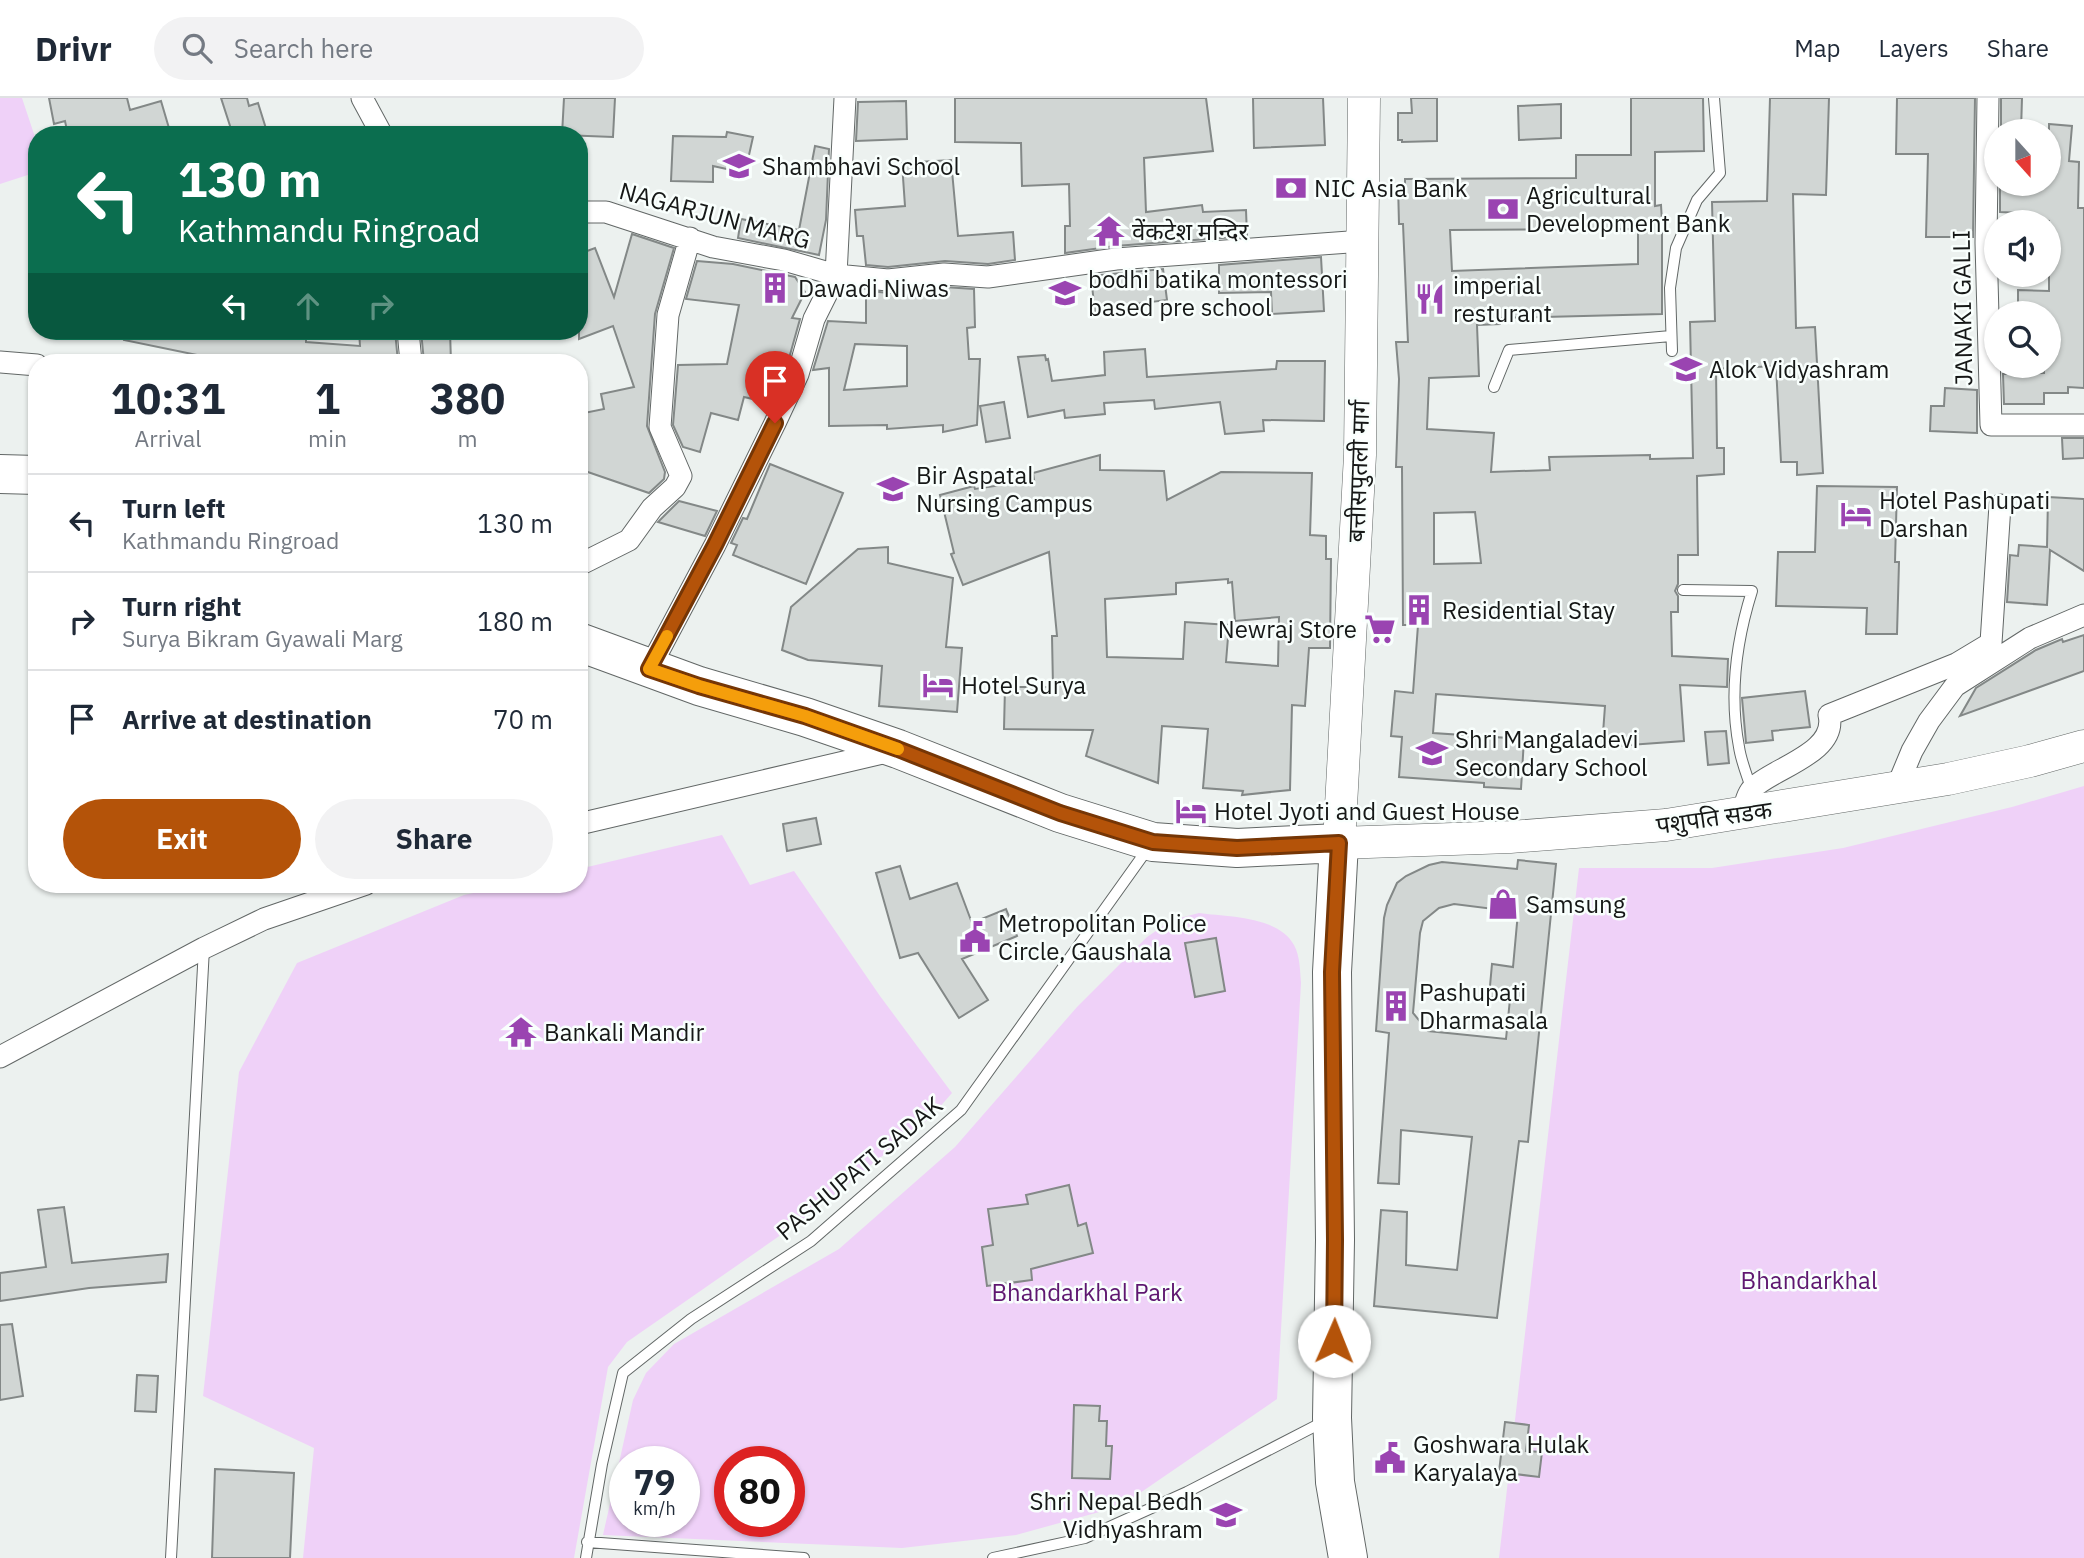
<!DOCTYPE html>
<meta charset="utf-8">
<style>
body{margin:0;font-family:"IBM Plex Sans","Noto Sans Devanagari",sans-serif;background:#f2f2f3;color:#1f2937;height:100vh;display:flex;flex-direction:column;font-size:26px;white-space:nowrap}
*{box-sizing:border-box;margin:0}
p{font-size:23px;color:#747a83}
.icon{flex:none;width:38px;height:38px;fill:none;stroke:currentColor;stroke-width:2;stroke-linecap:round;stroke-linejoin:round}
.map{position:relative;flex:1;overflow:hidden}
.details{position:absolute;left:28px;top:256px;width:560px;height:539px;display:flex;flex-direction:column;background:#fff;border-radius:28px;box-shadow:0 2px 5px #0004}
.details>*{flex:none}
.top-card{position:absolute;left:28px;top:28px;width:560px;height:214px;border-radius:28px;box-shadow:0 2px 5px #0004;background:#0b6e4f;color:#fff;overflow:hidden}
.needle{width:46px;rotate:159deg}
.fabs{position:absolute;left:1984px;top:21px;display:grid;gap:14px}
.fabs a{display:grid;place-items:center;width:77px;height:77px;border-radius:50%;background:#fff;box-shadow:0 2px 5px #0004;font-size:35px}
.speed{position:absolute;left:609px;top:1348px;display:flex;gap:14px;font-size:35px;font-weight:700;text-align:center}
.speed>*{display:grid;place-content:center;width:91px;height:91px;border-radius:50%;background:#fff;box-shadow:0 2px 5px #0004;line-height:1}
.speed small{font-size:18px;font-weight:400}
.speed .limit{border:10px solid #d22;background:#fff;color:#111}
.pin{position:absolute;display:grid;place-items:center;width:60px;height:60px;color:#fff;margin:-72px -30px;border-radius:50% 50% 50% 0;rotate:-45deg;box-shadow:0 0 7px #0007}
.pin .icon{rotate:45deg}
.me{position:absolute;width:77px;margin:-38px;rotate:1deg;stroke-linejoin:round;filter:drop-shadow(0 0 5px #0008)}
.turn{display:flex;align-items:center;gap:24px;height:147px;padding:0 35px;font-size:32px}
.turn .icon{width:91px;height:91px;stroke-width:2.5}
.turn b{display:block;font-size:49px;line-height:60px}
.lanes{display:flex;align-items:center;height:66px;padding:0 35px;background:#0003;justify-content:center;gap:35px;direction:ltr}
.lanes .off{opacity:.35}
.eta{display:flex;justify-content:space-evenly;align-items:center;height:119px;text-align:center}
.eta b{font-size:42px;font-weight:700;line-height:49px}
.button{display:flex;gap:14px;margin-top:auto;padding:14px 35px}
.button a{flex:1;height:80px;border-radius:42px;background:#b45309;color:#fff;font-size:28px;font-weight:700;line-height:80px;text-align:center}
.button a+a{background:#f2f2f3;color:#1f2937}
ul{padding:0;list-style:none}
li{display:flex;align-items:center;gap:21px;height:98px;padding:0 35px;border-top:2px solid #e0e1e3}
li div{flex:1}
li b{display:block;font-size:26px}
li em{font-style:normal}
header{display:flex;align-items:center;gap:42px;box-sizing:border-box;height:98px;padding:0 35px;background:#fff;border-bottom:2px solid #e0e1e3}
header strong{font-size:33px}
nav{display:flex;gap:38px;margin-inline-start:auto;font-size:24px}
.search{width:490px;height:63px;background:#f2f2f3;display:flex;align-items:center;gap:18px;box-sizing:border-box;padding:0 24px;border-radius:38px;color:#747a83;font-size:26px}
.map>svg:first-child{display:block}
.green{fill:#efd1f8;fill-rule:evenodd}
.building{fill:#d1d6d4;stroke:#838887;stroke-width:2;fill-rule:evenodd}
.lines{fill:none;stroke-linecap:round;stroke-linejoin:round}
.lane-casing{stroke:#626766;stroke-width:12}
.street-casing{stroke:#626766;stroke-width:23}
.secondary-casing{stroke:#626766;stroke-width:33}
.highway-casing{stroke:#626766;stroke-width:40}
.lane{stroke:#fff;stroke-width:10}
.street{stroke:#fff;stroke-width:21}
.secondary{stroke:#fff;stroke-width:32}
.highway{stroke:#fff;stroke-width:38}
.route-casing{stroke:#753606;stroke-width:18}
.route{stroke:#b45309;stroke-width:12}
.slow{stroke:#f59e0b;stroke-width:12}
.labels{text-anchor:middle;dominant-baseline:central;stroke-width:5;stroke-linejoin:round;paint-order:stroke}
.poi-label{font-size:24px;fill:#161817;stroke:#f9fffd;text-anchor:start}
.street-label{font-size:24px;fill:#161817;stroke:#f9fffd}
.park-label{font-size:24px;fill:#5e1770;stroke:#f9fffd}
</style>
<header>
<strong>Drivr</strong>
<div class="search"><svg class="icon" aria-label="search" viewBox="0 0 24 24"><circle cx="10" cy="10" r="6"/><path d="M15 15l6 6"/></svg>Search here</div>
<nav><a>Map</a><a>Layers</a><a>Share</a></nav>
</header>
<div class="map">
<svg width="2084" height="1460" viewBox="0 0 2084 1460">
<rect width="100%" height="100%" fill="#ecf1ef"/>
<path class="green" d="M0,0H22L37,45V74L0,86Z
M2084,688V1460H1499L1579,770H1712L1843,750L2012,709Z
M722,737L750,787L794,773L880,898L952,995L931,1019L801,1123L627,1244L608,1269L574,1460H303L314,1350L203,1298L239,974L297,865L464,797L514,786H579V771Z
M1199,815C1228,819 1278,818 1294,847C1300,858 1300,872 1301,885L1277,1301L1121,1408L1016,1437L902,1450L603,1437L633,1302L646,1275L674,1246L839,1151L955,1049L1077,909L1147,839L1172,822ZM625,1363H684V1423H625ZM730,1363H789V1423H730Z"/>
<path class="building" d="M49,0H127L130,12L161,3L171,37H68L65,23L54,26Z
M221,0H247L249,8L258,5L268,37H233Z
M564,0H615L613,39L562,37Z
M955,0H1206L1213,53L1144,60L1146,114L1202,107L1203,114L1246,112L1247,138L1115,148L1065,155V128H1070L1069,86L1022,88L1021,45L955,44Z
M1253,0H1323L1325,47L1254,50Z
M1411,0H1437V43L1402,44V42H1398V15H1412Z
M1631,0H1703L1704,53L1655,54V108L1661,107L1662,124V216L1500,220V226L1477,227L1479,278L1429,280L1427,331L1494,335L1491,374L1550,372L1549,359L1650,357V361L1693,360L1690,224L1715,223L1712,104L1767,103L1770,0H1829L1826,97L1793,96L1796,230L1815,229L1823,375L1797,377V364H1781L1776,268L1716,271L1717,350H1724V376L1697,378L1698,457H1678V486L1675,493L1678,498V514H1671L1672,558L1728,561L1727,589L1680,587L1684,643L1602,649L1605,608L1436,596L1433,635L1524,641L1521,691L1484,689V685L1399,679L1402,639L1391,638L1395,593L1413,595L1418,527H1403L1402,369H1396L1399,281L1396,244H1408L1403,126H1399L1398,86H1405V81L1576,80V57H1631ZM1638,131V166L1452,173L1450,132ZM1475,414L1481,465L1434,466V415Z
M1897,0H1975L1973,139H1926L1928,56H1896Z
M2001,0H2022L2021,33H2001Z
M906,3L907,41L856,43L858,4Z
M1561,6V40L1519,42L1518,8Z
M2049,26L2072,28L2069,63L2079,64L2078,110H2084V290L2068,289V295H2044V306H2004L2003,276L2044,275V268H2049V215H2018V192L2049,193V123L2020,121L2021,115L2000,114V86H2049Z
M727,34L753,39L745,75L713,68V84L671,83L673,38L726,39Z
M815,48L829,51L826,122L819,157L738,140L741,121L799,132Z
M951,62L958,138L1013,134L1015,162L988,166L945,163L888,169L866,167L863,138H857L855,112L905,108L902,65Z
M632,136L674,150L655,216L647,328L665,374L664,381L649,395L579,371V316L604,311L601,296L634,289L613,228L579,241V156L595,150L614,199Z
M1321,159L1324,213L1272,216L1271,194L1219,195V167Z
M697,163L733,166L795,179L805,194L792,220L800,221L786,271L770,305L744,299L738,322L711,315L700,354L683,349L673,327L678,267L727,266L739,207L686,201Z
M1163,171L1167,202L1135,206L1136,211L1095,215L1091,178Z
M944,189L974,191L975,229L967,230L969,261H980L977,327L943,334V327L887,331V327L829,328V270L813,272L828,223L866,225V197H870L869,193L889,195ZM855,246L907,248V288L844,292Z
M125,233H306V244L360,248L359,233H395L398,264H231L124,242Z
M421,233H450L451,264H424Z
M1145,251L1147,279L1276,271L1277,263H1325L1324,323L1263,322L1264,333L1225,336L1220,304L1155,311L1154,302L1104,305L1105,316L1065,320L1064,312L1028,319L1018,259L1045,257L1046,262L1048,261L1052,283L1105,277L1104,254Z
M1945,290L1977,292V335L1930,333L1931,308H1944Z
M1004,304L1010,340L986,344L980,308Z
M2062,340H2084V360L2063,361Z
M1100,357V372L1164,373L1167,402L1221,374L1312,375L1310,437L1326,438V461H1331L1330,550H1309L1305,608L1292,607L1290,692L1242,697L1243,693L1203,690L1208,631L1162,628L1158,685L1086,658L1093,632L1004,631L1005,589H1053L1052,538H1057L1049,454L963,487L951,456L954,455L940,397L974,388L975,391L1034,382L1033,375ZM1228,481V485L1232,484L1235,523L1279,519L1278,568L1226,564L1229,527L1185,524L1183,561L1107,559L1105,501L1176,496V485Z
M770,366L843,395L806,486L733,457L737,447L731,445L743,420L747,421Z
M1817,388L1897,389L1895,464H1899L1897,536H1866L1867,510L1776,508L1778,454H1815Z
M2048,399L2084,401V473L2050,452L2047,507L2007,504L2010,457L2018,458L2019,447L2047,449Z
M679,403L717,413L705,438L658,424Z
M888,449V465L953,480L946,549L962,550L957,614L879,608L882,568L808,562L782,552L791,509L858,451Z
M2084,537V573L1960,618L1976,590L2036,552L2062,541L2063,544Z
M1805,593L1810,629L1772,633L1773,642L1746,645L1742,600Z
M1726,633L1729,665L1708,667L1705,634Z
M816,720L821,746L787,753L783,726Z
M1518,762L1556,766L1528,1044L1519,1043L1497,1220L1374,1208L1381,1112L1407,1114L1406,1167L1457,1172L1472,1039L1401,1032L1399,1086L1378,1085L1389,935L1376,933L1384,820L1387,807L1397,785L1406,778L1429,767L1442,764L1517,771ZM1454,806L1518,814L1513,869L1492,866L1489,899L1510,901L1506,941L1428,933L1413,915L1420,835L1423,823L1439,810Z
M900,768L910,801L957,785L972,825L1006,811L1017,838L962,861L988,902L959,920L918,855L900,860L876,775Z
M1216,840L1225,893L1195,899L1185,845Z
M1069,1087L1078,1128L1086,1125L1093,1155L1031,1171L1032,1182L987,1188L982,1149L993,1147L988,1111L1028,1106L1026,1097Z
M64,1109L72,1165L168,1156L166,1184L89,1190L0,1203V1175L46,1169L38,1112Z
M12,1226L23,1298L0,1302V1227Z
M137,1277L158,1278L156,1314L135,1313Z
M1074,1307L1100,1308L1099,1323H1107L1106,1348H1112L1110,1381L1072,1380Z
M1505,1324L1529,1327L1526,1353L1542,1354L1539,1379L1499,1374Z
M215,1371L294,1375L290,1460H212Z"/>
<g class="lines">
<defs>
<path id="lane" d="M1672,253L1670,190L1676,150L1697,102L1720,75L1714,0
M1494,289L1509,252L1671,238
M1683,492L1752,493C1736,544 1729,596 1739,649C1741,663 1747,677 1751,690
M587,1444L804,1460
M171,1460L204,850
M586,1460L602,1366L623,1275L691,1221L811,1143L961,1012L1149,749
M993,1460L1085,1440L1187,1394L1323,1324"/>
<path id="street" d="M362,0L382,37
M845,0L836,177L888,182L944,176L988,179L1116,161L1363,143
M1988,0L1986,145L1991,327H2084
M579,114H606L713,149L784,162L836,177L814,221L798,276L775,325L715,447L649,571
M408,233L411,264
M0,264L37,267
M579,467L629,442L652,410L675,389L681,378L660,329L668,217L690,140
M1897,689L1912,653L1929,623L1955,588L2030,540L2084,517
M1742,715C1745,708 1747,695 1753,690C1773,670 1838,655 1829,617L1956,566L1991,545L2000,407
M579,726L891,653
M0,959L204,850L264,821L366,786"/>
<path id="secondary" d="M1364,0L1360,357L1339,745L1510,739L1666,727L1948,681L2030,663L2084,648"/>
<path id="highway" d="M0,376L37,377
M579,544L699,588L805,619L898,651L1060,715L1153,744L1237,750L1339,745L1332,874L1335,1142L1332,1320L1335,1384L1348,1460"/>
</defs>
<use href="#lane" class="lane-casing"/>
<use href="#street" class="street-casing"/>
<use href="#secondary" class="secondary-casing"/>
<use href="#highway" class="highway-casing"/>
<use href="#lane" class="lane"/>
<use href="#street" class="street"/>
<use href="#secondary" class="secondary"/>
<use href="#highway" class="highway"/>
</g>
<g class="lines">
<defs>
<path id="route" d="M775,325L715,447L649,571L699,588L805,618L898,651L1060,715L1153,744L1237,750L1339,745L1332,874L1335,1142L1334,1243"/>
</defs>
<use href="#route" class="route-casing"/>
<use href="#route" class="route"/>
<path class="slow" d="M667,538L649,571L699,588L805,618L898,651"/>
</g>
<defs>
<symbol id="school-bare" viewBox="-9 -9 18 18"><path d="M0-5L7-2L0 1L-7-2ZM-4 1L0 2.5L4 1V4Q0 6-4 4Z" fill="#9a44b1" stroke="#f9fffd" stroke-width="2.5" paint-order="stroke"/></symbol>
<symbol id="bank-bare" viewBox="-9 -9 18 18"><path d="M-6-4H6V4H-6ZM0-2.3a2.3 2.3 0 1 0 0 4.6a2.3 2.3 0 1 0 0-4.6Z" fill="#9a44b1" stroke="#f9fffd" stroke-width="2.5" paint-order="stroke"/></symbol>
<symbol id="temple-bare" viewBox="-9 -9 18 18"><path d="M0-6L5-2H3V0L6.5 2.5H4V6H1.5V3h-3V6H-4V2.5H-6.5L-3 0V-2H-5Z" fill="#9a44b1" stroke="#f9fffd" stroke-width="2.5" paint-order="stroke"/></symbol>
<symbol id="building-bare" viewBox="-9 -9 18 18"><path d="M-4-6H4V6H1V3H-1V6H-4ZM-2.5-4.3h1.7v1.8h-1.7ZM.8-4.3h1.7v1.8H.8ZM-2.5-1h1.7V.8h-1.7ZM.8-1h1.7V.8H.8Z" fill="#9a44b1" stroke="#f9fffd" stroke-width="2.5" paint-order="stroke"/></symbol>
<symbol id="restaurant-bare" viewBox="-9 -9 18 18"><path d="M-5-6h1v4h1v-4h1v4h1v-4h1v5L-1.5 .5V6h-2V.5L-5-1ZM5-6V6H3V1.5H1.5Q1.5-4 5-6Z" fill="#9a44b1" stroke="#f9fffd" stroke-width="2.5" paint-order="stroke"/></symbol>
<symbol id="university-bare" viewBox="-9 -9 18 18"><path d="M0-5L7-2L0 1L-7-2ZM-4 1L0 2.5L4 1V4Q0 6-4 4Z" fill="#9a44b1" stroke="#f9fffd" stroke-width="2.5" paint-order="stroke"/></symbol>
<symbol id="hotel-bare" viewBox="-9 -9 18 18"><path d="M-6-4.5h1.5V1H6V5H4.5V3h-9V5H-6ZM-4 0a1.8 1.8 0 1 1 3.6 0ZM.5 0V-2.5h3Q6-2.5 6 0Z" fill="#9a44b1" stroke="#f9fffd" stroke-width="2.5" paint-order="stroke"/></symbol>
<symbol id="supermarket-bare" viewBox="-9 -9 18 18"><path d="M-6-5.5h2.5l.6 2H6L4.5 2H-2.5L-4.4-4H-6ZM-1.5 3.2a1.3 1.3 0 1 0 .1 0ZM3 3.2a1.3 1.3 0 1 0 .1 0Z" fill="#9a44b1" stroke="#f9fffd" stroke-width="2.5" paint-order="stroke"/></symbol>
<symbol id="shop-bare" viewBox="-9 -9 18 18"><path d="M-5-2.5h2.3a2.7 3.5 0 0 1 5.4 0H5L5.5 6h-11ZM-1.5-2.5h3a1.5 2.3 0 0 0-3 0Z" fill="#9a44b1" stroke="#f9fffd" stroke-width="2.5" paint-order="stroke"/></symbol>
<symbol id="civic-bare" viewBox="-9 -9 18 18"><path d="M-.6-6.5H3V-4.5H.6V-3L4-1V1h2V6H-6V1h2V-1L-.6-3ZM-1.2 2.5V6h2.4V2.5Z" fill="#9a44b1" stroke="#f9fffd" stroke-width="2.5" paint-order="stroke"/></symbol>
</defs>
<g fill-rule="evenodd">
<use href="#school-bare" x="717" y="46" width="44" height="44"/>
<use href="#bank-bare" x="1269" y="68" width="44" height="44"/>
<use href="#bank-bare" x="1481" y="89" width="44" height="44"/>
<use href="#temple-bare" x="1087" y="111" width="44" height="44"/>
<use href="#building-bare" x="753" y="168" width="44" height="44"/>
<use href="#school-bare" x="1043" y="173" width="44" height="44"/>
<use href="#restaurant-bare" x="1408" y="179" width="44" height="44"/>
<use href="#school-bare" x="1664" y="249" width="44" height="44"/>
<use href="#university-bare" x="871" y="369" width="44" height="44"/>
<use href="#hotel-bare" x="1834" y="394" width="44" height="44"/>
<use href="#building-bare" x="1397" y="490" width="44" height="44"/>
<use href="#supermarket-bare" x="1358" y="509" width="44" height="44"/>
<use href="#hotel-bare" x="916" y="565" width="44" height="44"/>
<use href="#school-bare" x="1410" y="633" width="44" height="44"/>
<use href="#hotel-bare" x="1169" y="691" width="44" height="44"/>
<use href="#shop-bare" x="1481" y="784" width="44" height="44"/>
<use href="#civic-bare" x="953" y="817" width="44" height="44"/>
<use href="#building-bare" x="1374" y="886" width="44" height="44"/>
<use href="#temple-bare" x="499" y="912" width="44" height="44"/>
<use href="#civic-bare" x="1368" y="1338" width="44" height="44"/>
<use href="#school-bare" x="1204" y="1395" width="44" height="44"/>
</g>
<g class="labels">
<g class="poi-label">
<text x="762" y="68">Shambhavi School</text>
<text x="1314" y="90">NIC Asia Bank</text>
<text x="1526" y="97">Agricultural<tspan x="1526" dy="28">Development Bank</tspan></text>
<text x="1132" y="133">वेंकटेश मन्दिर</text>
<text x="1088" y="181">bodhi batika montessori<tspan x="1088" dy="28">based pre school</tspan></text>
<text x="1453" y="187">imperial<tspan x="1453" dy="28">resturant</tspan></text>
<text x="798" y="190">Dawadi Niwas</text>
<text x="1709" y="271">Alok Vidyashram</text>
<text x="916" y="377">Bir Aspatal<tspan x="916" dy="28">Nursing Campus</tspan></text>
<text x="1879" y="402">Hotel Pashupati<tspan x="1879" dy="28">Darshan</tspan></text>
<text x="1442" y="512">Residential Stay</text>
<text x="1357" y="531" text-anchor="end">Newraj Store</text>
<text x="961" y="587">Hotel Surya</text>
<text x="1455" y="641">Shri Mangaladevi<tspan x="1455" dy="28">Secondary School</tspan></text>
<text x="1214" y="713">Hotel Jyoti and Guest House</text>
<text x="1526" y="806">Samsung</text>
<text x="998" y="825">Metropolitan Police<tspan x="998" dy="28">Circle, Gaushala</tspan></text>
<text x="1419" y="894">Pashupati<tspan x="1419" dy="28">Dharmasala</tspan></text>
<text x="544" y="934">Bankali Mandir</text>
<text x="1413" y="1346">Goshwara Hulak<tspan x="1413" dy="28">Karyalaya</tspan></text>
<text x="1203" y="1403" text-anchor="end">Shri Nepal Bedh<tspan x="1203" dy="28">Vidhyashram</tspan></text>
</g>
<g class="street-label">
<text transform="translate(715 117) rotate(15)">NAGARJUN MARG</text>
<text transform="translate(1962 210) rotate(-91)">JANAKI GALLI</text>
<text transform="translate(1358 373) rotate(-88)">बत्तीसपुतली मार्ग</text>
<text transform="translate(1714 719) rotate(-8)">पशुपति सडक</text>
<text transform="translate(859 1070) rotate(-40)">PASHUPATI SADAK</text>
</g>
<g class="park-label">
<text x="1809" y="1182">Bhandarkhal</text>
<text x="1087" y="1194">Bhandarkhal Park</text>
</g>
</g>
</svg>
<div class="fabs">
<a><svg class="needle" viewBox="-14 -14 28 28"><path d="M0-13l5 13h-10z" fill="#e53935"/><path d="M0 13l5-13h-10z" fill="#747a83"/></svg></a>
<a><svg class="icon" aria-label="sound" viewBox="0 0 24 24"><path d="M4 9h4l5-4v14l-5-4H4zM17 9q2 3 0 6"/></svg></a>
<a><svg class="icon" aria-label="search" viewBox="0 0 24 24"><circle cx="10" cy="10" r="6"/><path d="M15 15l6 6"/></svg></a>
</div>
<div class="speed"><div>79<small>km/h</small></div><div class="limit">80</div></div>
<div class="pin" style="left:775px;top:325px;background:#d93025"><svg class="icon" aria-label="arrive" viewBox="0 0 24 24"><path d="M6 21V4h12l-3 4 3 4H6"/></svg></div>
<svg class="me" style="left:1334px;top:1243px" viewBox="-20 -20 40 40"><circle r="19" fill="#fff"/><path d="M0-13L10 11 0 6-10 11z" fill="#b45309"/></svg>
<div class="top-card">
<div class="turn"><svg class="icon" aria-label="left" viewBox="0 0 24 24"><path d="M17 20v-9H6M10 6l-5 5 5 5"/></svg><div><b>130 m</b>Kathmandu Ringroad</div></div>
<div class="lanes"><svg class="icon" aria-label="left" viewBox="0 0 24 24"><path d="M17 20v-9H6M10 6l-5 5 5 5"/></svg><svg class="icon off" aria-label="ahead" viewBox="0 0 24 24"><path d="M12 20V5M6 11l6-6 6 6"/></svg><svg class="icon off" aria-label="right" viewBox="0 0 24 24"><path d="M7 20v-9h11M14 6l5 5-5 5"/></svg></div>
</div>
<section class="details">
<div class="eta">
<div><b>10:31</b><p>Arrival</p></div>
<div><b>1</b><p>min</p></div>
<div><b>380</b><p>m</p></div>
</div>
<ul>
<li><svg class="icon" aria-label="left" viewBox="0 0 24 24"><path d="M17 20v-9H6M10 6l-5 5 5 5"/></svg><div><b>Turn left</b><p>Kathmandu Ringroad</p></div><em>130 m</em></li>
<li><svg class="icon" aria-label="right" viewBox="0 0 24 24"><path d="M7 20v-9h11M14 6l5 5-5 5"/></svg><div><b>Turn right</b><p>Surya Bikram Gyawali Marg</p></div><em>180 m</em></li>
<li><svg class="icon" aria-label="arrive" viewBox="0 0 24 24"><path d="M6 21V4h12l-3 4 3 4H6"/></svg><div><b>Arrive at destination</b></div><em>70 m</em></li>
</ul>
<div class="button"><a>Exit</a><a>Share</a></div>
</section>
</div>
